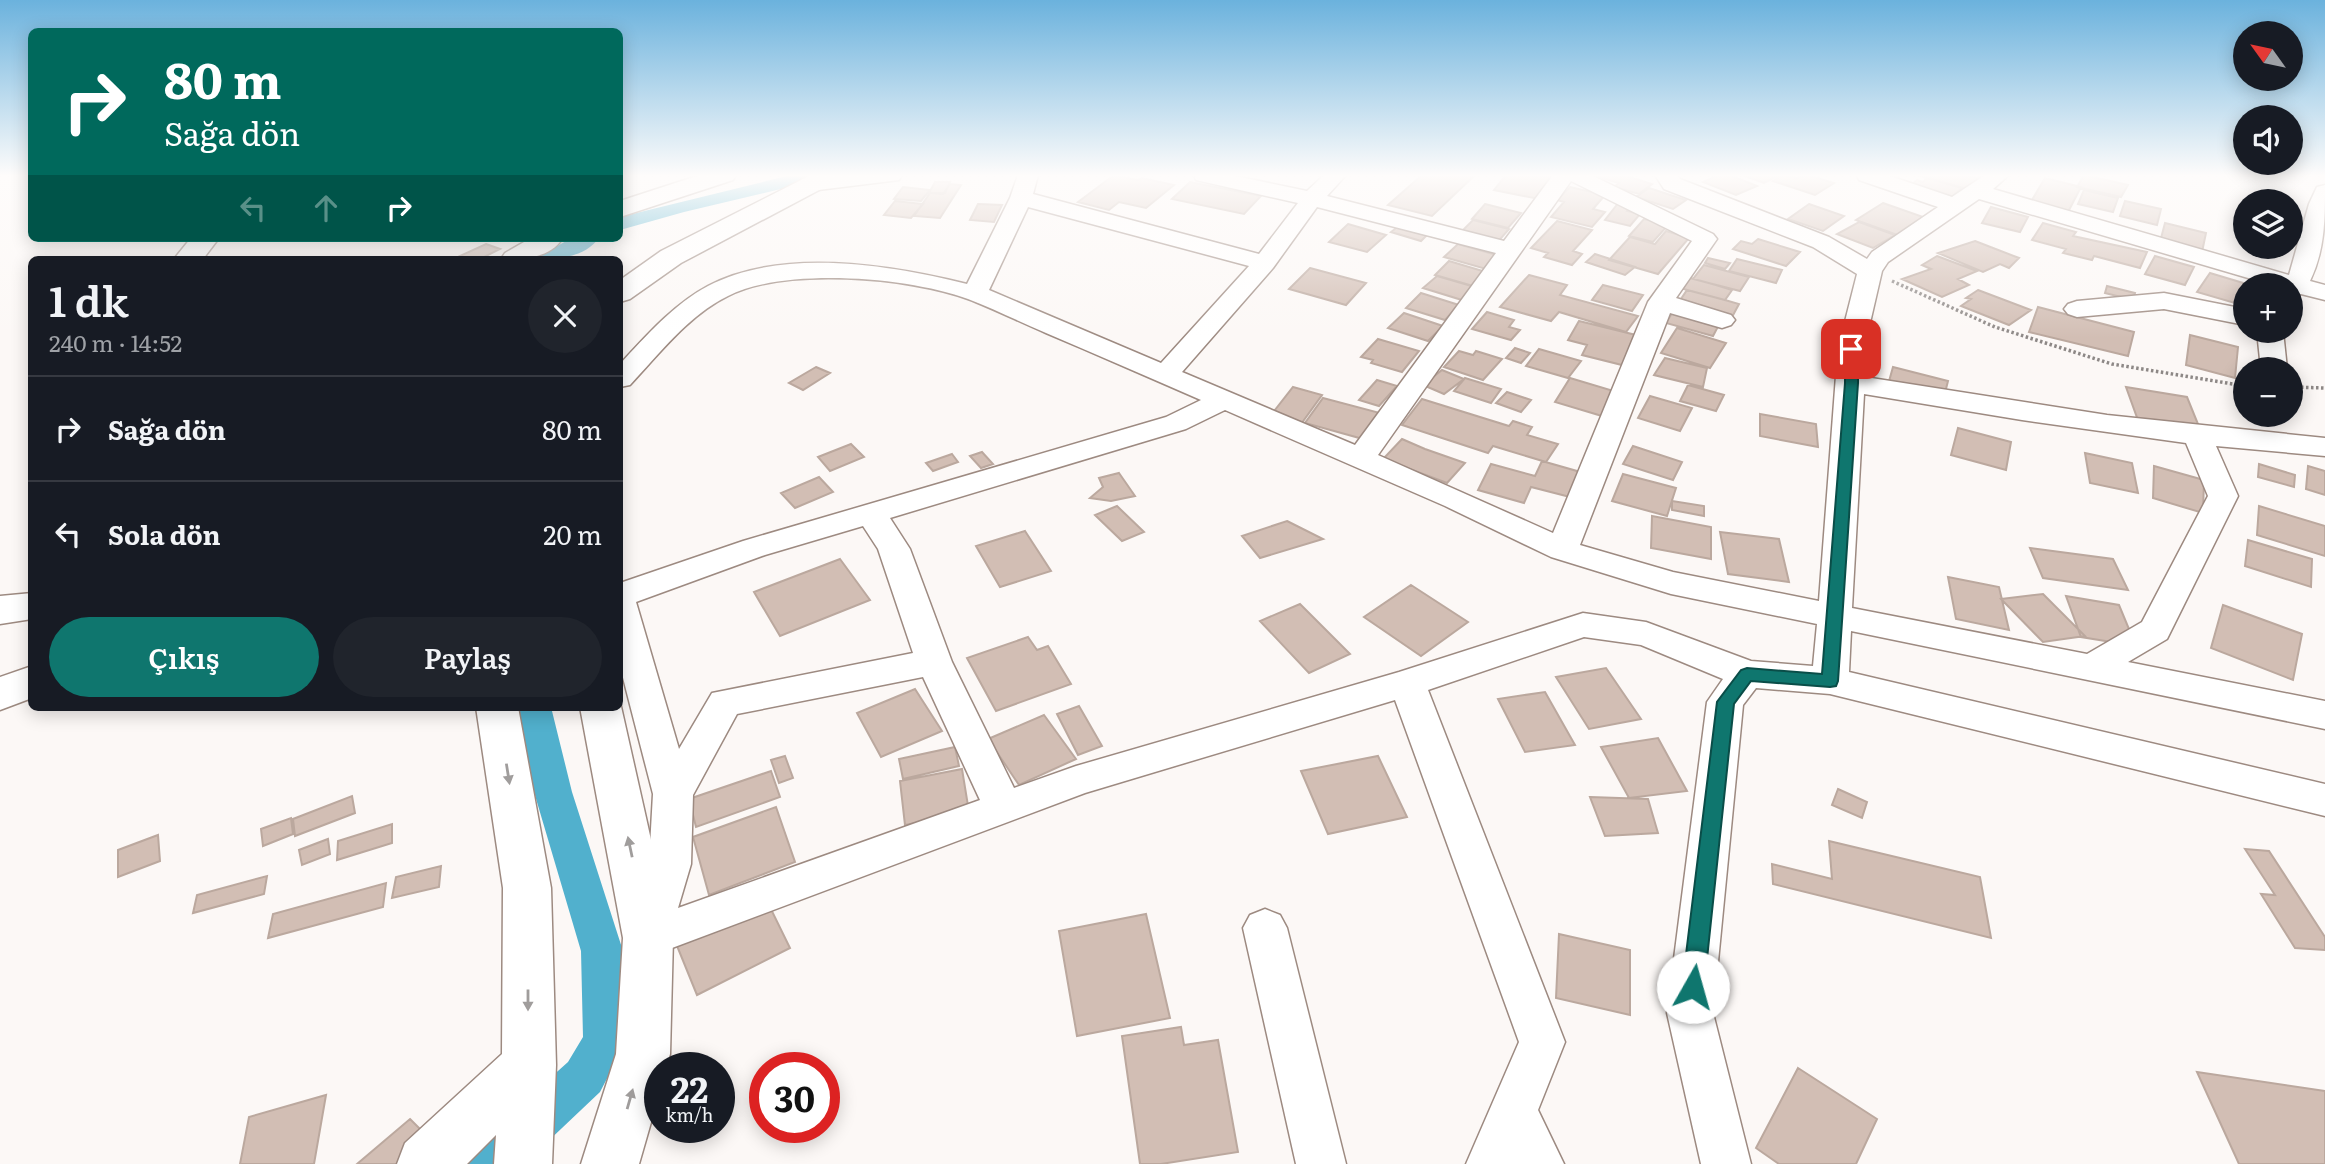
<!DOCTYPE html>
<html lang="tr">
<meta charset="utf-8">
<style>
body{margin:0;font-family:Literata,serif;background:#20242c;color:#f1f3f6;height:100vh;display:flex;flex-direction:column;font-size:26px;white-space:nowrap}
*{box-sizing:border-box;margin:0}
p{font-size:23px;color:#9ea1a6}
.icon{flex:none;width:38px;height:38px;fill:none;stroke:currentColor;stroke-width:2;stroke-linecap:round;stroke-linejoin:round}
.map{position:relative;flex:1;overflow:hidden}
.details{position:absolute;left:28px;top:256px;width:595px;height:455px;display:flex;flex-direction:column;background:#171b24;border-radius:10px;box-shadow:0 4px 18px #0003}
.details>*{flex:none}
.top-card{position:absolute;left:28px;top:28px;width:595px;height:214px;border-radius:10px;box-shadow:0 4px 18px #0003;background:#00695c;color:#fff;overflow:hidden}
.needle{width:46px;rotate:303deg}
.controls{position:absolute;left:2233px;top:21px;display:grid;gap:14px}
.controls a{display:grid;place-items:center;width:70px;height:70px;border-radius:50%;background:#171b24;box-shadow:0 4px 18px #0003;font-size:35px}
.speed{position:absolute;left:644px;top:1052px;display:flex;gap:14px;font-size:35px;font-weight:700;text-align:center}
.speed>*{display:grid;place-content:center;width:91px;height:91px;border-radius:50%;background:#171b24;box-shadow:0 4px 18px #0003;line-height:1}
.speed small{font-size:18px;font-weight:400}
.speed .limit{border:10px solid #d22;background:#fff;color:#111}
.pin{position:absolute;display:grid;place-items:center;width:60px;height:60px;color:#fff;margin:-30px;border-radius:14px;box-shadow:0 4px 10px #0006}
.me{position:absolute;width:77px;margin:-38px;rotate:7deg;stroke-linejoin:round;filter:drop-shadow(0 0 5px #0008)}
.turn{display:flex;align-items:center;gap:24px;height:147px;padding:0 21px;font-size:32px}
.turn .icon{width:91px;height:91px;stroke-width:2.5}
.turn b{display:block;font-size:49px;line-height:60px}
.lanes{display:flex;align-items:center;height:66px;padding:0 21px;background:#0003;justify-content:center;gap:35px;direction:ltr}
.lanes .off{opacity:.35}
.round{display:grid;place-items:center;flex:none;width:74px;height:74px;border-radius:37px;background:#20242c}
.headline{display:flex;align-items:center;justify-content:space-between;height:119px;padding:0 21px}
h1{font-size:42px;font-weight:600;line-height:52px}
.cta{display:flex;gap:14px;margin-top:auto;padding:14px 21px}
.cta a{flex:1;height:80px;border-radius:42px;background:#0f766e;color:#fff;font-size:28px;font-weight:600;line-height:80px;text-align:center}
.cta a+a{background:#20242c;color:#f1f3f6}
ul{padding:0;list-style:none}
li{display:flex;align-items:center;gap:21px;height:105px;padding:0 21px;border-top:2px solid #363941}
li div{flex:1}
li b{display:block;font-size:26px}
li em{font-style:normal}
.map>svg:first-child{display:block}
.lines{fill:none;stroke-linecap:round;stroke-linejoin:round}
.canal{fill:#51b0cd;fill-rule:evenodd}
.building{fill:#d2beb4;stroke:#bba89e;stroke-width:2}
.street-casing{stroke:#9d8a81;stroke-width:3}
.secondary-casing{stroke:#9d8a81;stroke-width:3}
.path{stroke:#8d8886;stroke-width:3.5;stroke-dasharray:2.5 2.5;stroke-linecap:butt}
.street{fill:#fff;fill-rule:evenodd}
.secondary{fill:#fff;fill-rule:evenodd}
.oneway{fill:#a09d9c}
.route{fill:#0f766e;stroke:#0a4d48;stroke-width:2}
</style>
<div class="map">
<svg width="2325" height="1164" viewBox="0 0 2325 1164">
<rect width="100%" height="100%" fill="#fcf8f6"/>
<g class="lines">
<path class="canal" d="M791,175H826L823,179L684,212L620,230V217Z
M572,238H599C585,257 560,259 539,259L542,254Z
M517,707H551L572,792L623,951L627,1040L600,1092L524,1164H466L473,1147L568,1062L583,1037L581,951L534,792Z"/>
</g>
<path class="building" d="M1114,175L1138,180L1142,178L1174,185L1146,208L1119,202L1109,210L1078,202Z
M1422,175H1475L1432,216L1388,205Z
M1506,175H1537L1554,178L1539,199L1494,190Z
M1592,175H1634L1630,177L1652,184L1639,194L1614,187L1619,183Z
M1719,175H1730L1757,186L1736,195L1703,182Z
M1742,175H1779L1764,183Z
M1783,175L1797,178L1808,175L1834,183L1815,195L1773,181Z
M1917,175H1965L1978,178L1967,189Z
M2084,175L2128,185L2121,197L2077,187Z
M1927,178L1962,188L1949,200L1907,188L1917,180L1923,182Z
M2045,178L2081,187L2067,214L2029,205Z
M935,182H950L945,193H929Z
M1190,182L1261,196L1244,214L1172,199Z
M950,184L961,185L940,218L914,216L930,193L943,194Z
M903,187L930,190L921,201L894,199Z
M1570,187L1605,195L1593,209L1605,212L1592,227L1551,217L1564,202L1557,200Z
M1649,188L1686,200L1673,209L1636,197Z
M2084,190L2118,198L2113,212L2078,204Z
M895,201L923,204L911,218L884,215Z
M2125,201L2161,209L2157,225L2120,216Z
M1619,202L1632,205L1627,211L1640,214L1630,226L1605,220Z
M1883,203L1926,218L1900,236L1856,220Z
M978,204L1002,205L994,222L970,220Z
M1485,204L1521,213L1508,228L1472,219Z
M1809,204L1844,216L1823,231L1788,219Z
M1991,207L2028,217L2020,232L1982,223Z
M1644,219L1668,225L1653,242L1629,236Z
M1473,220L1509,229L1496,244L1458,235Z
M1557,221L1592,230L1573,251L1582,254L1572,265L1544,257L1548,253L1531,248Z
M1859,222L1895,235L1873,248L1837,234Z
M2043,223L2076,232L2073,236L2147,252L2140,268L2094,256L2092,260L2063,253L2066,249L2032,240Z
M2165,223L2206,233L2202,252L2160,242Z
M1348,224L1386,235L1367,252L1329,242Z
M1400,225L1429,233L1421,241L1391,232Z
M1666,231L1689,238L1658,274L1609,260L1630,237L1655,244Z
M1758,239L1800,252L1786,266L1733,249L1741,241L1752,244Z
M1975,241L2019,258L2009,268L2000,264L1983,272L1938,253Z
M486,244L500,249L480,259L460,256Z
M1458,244L1500,256L1486,269L1444,257Z
M1595,254L1635,267L1625,275L1586,262Z
M1937,256L1977,271L1958,279L1969,285L1942,297L1902,279L1931,269L1922,265Z
M2155,256L2194,267L2185,285L2145,274Z
M1708,258L1730,263L1725,269L1705,263Z
M1737,259L1782,270L1776,283L1729,271Z
M1449,261L1486,272L1473,286L1435,275Z
M1704,265L1749,277L1740,291L1693,279Z
M1310,268L1366,283L1346,305L1289,289Z
M2210,273L2250,285H2245V306L2197,292Z
M1529,275L1567,285L1560,295L1638,316L1626,332L1559,312L1551,321L1500,307Z
M1437,276L1475,287L1462,300L1423,288Z
M1683,276L1716,285L1732,290L1725,300L1676,287Z
M1603,285L1643,295L1632,311L1592,300Z
M2107,286L2135,293L2133,300L2105,293Z
M1687,290L1725,300L1739,304L1732,317L1679,302Z
M1978,290L2031,310L2009,325L1961,306L1971,299L1966,298Z
M1421,293L1459,305L1445,320L1406,308Z
M1676,307L1722,319L1713,336L1666,323Z
M2038,307L2134,332L2128,356L2029,332Z
M1487,312L1514,320L1509,327L1520,330L1511,340L1472,329Z
M1404,313L1443,326L1428,341L1388,328Z
M1579,321L1640,336L1626,366L1582,355L1587,345L1568,340Z
M1677,328L1726,343L1710,368L1661,353Z
M2190,335L2238,347L2235,378L2186,365Z
M1378,339L1419,351L1402,372L1371,363L1373,360L1361,357Z
M1515,348L1530,353L1521,363L1506,358Z
M1539,349L1581,361L1568,378L1526,366Z
M1459,351L1473,355L1476,351L1502,359L1483,380L1444,367Z
M1665,358L1707,368L1703,387L1654,375Z
M816,367L830,373L803,390L789,383Z
M1893,367L1948,381L1942,405L1888,385Z
M1442,370L1464,379L1444,394L1423,385Z
M1465,378L1501,389L1491,403L1454,391Z
M1570,378L1617,392L1602,416L1555,402Z
M1377,380L1397,386L1379,406L1359,400Z
M1688,385L1724,395L1716,411L1680,401Z
M1293,387L1322,395L1301,424L1271,415Z
M2126,387L2187,397L2202,434L2139,423Z
M1507,392L1531,400L1521,412L1496,403Z
M1650,396L1692,408L1680,431L1638,418Z
M1323,398L1380,413L1363,439L1305,423Z
M1422,399L1509,426L1513,421L1532,427L1527,435L1558,444L1546,462L1493,446L1488,453L1402,425Z
M1760,414L1816,424L1818,447L1760,436Z
M1958,428L2011,442L2006,470L1951,455Z
M1402,439L1425,449L1465,463L1447,483L1383,459Z
M851,444L864,457L830,471L818,457Z
M1633,446L1682,462L1673,480L1623,464Z
M982,452L993,464L981,468L970,456Z
M2085,453L2132,463L2138,493L2090,483Z
M952,454L958,462L933,471L926,463Z
M1542,461L1584,473L1574,498L1531,487L1524,503L1478,490L1491,464L1535,476Z
M2259,464L2295,475L2294,487L2258,477Z
M2154,466L2204,480L2203,513L2153,498Z
M2308,466L2325,471V495L2306,489Z
M1119,473L1135,496L1111,501L1090,498L1103,487L1099,478Z
M1623,474L1676,488L1667,516L1612,501Z
M819,477L833,492L795,508L781,493Z
M1672,501L1704,506V516L1672,510Z
M1117,506L1144,532L1122,541L1095,515Z
M2259,506L2325,526V556L2257,535Z
M1652,516L1711,527V559L1651,548Z
M1287,521L1323,539L1260,558L1242,536Z
M1025,531L1051,571L1000,587L976,546Z
M1720,532L1779,539L1789,582L1728,574Z
M2248,540L2312,559L2311,587L2245,566Z
M2030,548L2113,559L2128,590L2043,578Z
M840,559L870,600L780,636L754,592Z
M1948,577L1999,587L2009,630L1956,619Z
M1411,585L1468,622L1421,656L1364,617Z
M2043,594L2085,636L2043,642L2001,599Z
M2066,596L2119,605L2136,646L2081,637Z
M1300,604L1350,654L1309,673L1260,621Z
M2223,605L2302,634L2293,680L2211,648Z
M1028,637L1037,650L1048,646L1071,684L996,711L967,658Z
M1606,668L1641,719L1589,729L1556,677Z
M915,689L942,731L881,757L857,713Z
M1545,692L1575,745L1525,752L1498,699Z
M1079,706L1102,746L1078,755L1057,714Z
M1044,715L1076,759L1019,785L988,739Z
M1658,738L1687,791L1629,798L1601,747Z
M955,747L959,766L903,779L899,759Z
M785,756L793,778L779,783L771,760Z
M1378,756L1407,817L1328,834L1301,771Z
M962,769L969,812L905,825L900,781Z
M771,771L780,797L696,827L689,799Z
M1838,789L1867,802L1862,818L1832,805Z
M352,796L355,813L295,836L293,819Z
M1590,797L1648,799L1658,833L1605,836Z
M776,807L795,862L709,895L693,837Z
M291,818L293,834L263,846L261,829Z
M392,824V843L337,860L338,841Z
M158,835L160,861L118,877V850Z
M328,839L330,854L302,865L299,850Z
M1829,841L1980,877L1991,938L1773,884L1772,864L1832,879Z
M2245,849L2269,851L2325,937V950L2295,948L2261,894L2275,895Z
M441,866L439,887L392,898L396,877Z
M267,876L264,894L193,913L197,895Z
M386,883L383,907L268,938L273,914Z
M765,897L790,948L697,995L675,941Z
M1146,914L1170,1018L1077,1036L1059,931Z
M1559,934L1630,950V1015L1556,998Z
M1181,1027L1184,1045L1218,1040L1238,1152L1161,1164H1140L1122,1036Z
M1798,1068L1877,1119L1856,1164H1779L1756,1148Z
M2197,1072L2325,1091V1164H2239Z
M326,1095L314,1164H240L249,1117Z
M410,1119L429,1138L398,1164H357Z"/>
<g class="lines">
<defs>
<path id="street" d="M836,175H902L899,180L891,181L810,191L802,189L799,184L802,179Z
M1018,175H1038L1033,194L1259,254L1298,203L1196,180L1194,175H1231L1307,191L1324,175H1346L1327,196L1504,241L1553,175H1591L1713,234L1717,239L1676,298L1731,315L1735,320L1731,325L1722,328L1670,313L1580,545L1673,572L1819,601L1838,349L1857,274L1813,247L1664,189L1655,175H1676L1680,179L1829,237L1867,259L1872,252L1938,207L1859,180L1857,175H1887L1952,197L1985,175H2009L1993,189L2289,275L2309,204L2317,187L2325,185C2325,219 2325,250 2310,281L2325,285V300L2301,294L2291,297V285H2272L1979,199L1888,262L1882,271L1864,349L1865,377L2107,415L2325,438V456L2216,446L2238,496L2167,639L2128,662L2325,701V729L1851,631L1849,672L2325,784V816L1830,694L1756,688L1743,705L1713,1013L1751,1164H1701L1667,1013L1707,702L1723,679L1641,645L1584,637L1428,690L1565,1042L1538,1110L1564,1164H1466L1519,1042L1395,700L1085,793L648,957L633,952L626,938L649,864L653,794L620,666V583L743,541L1166,417L1201,400C1150,378 1098,355 1046,333C1020,322 994,309 968,299C908,277 785,267 728,296C689,315 659,354 630,385L620,387V364C646,336 674,304 708,286C782,247 890,265 967,284L1010,198ZM1571,181L1692,241L1648,302L1553,533L1378,455ZM1028,207L1249,266L1161,363L989,290ZM1317,207L1496,253L1355,445L1182,372L1273,268ZM1864,394L2022,420L2186,443L2208,496L2142,622L2087,654L1852,608ZM1225,410L1445,506L1551,557L1671,594L1817,624L1813,666L1751,661L1646,622L1583,613L1399,672L1076,766L1014,788L952,662L910,549L890,518L1186,429ZM863,526L878,549L913,653L712,693L679,749L636,602L765,555ZM923,677L980,800L678,908L691,864L693,795L737,714Z
M2164,293L2245,309V325L2164,309L2077,317L2068,314L2064,309L2068,304L2077,301Z
M2257,331H2283L2287,369H2261Z
M1265,909L1280,915L1287,928L1346,1164H1296L1243,928L1250,915Z"/>
<path id="secondary" d="M700,175H736L733,180L620,217V201Z
M811,175H841L838,180L681,263L630,299L620,302V280L661,251Z
M191,238H219L203,259H174Z
M531,238H563C549,259 524,259 501,259L505,253Z
M32,593V619L0,624V596Z
M32,666V698L0,710V677Z
M620,702L673,938L670,1054L666,1068H660V1091L639,1164H581L616,1054L623,938L580,707H620Z
M476,707H518L551,888L556,1065L552,1164H494L496,1135L467,1164H397L405,1143L502,1054L503,888Z"/>
</defs>
<use href="#street" class="street-casing"/>
<use href="#secondary" class="secondary-casing"/>
<path class="path" d="M1892,281L1995,327L2112,364L2245,386
M2291,387L2325,388"/>
<use href="#street" class="street"/>
<use href="#secondary" class="secondary"/>
</g>
<defs><path id="oneway-solid" d="M-6-.8H1V-3.2L6.5 0L1 3.2V.8H-6Z" transform="scale(1.75)"/></defs>
<g class="oneway">
<use href="#oneway-solid" transform="translate(508 774) rotate(81)"/>
<use href="#oneway-solid" transform="translate(630 847) rotate(-102)"/>
<use href="#oneway-solid" transform="translate(528 1000) rotate(90)"/>
<use href="#oneway-solid" transform="translate(630 1099) rotate(-74)"/>
</g>
<linearGradient id="sky" x2="0" y2="1"><stop stop-color="#6bb2dd"/><stop offset="0.52" stop-color="#fefcfb"/><stop offset="1" stop-color="#fefcfb" stop-opacity="0"/></linearGradient>
<rect width="2325" height="338" fill="url(#sky)"/>
<path class="route" d="M1851,345L1858,349V383L1838,681L1836,686L1830,687L1751,681L1734,704L1704,987L1701,994L1693,997L1686,994L1682,987L1717,702L1741,670L1747,668L1822,674L1845,383V349Z"/>
</svg>
<div class="controls">
<a><svg class="needle" viewBox="-14 -14 28 28"><path d="M0-13l5 13h-10z" fill="#e53935"/><path d="M0 13l5-13h-10z" fill="#9ea1a6"/></svg></a>
<a><svg class="icon" aria-label="sound" viewBox="0 0 24 24"><path d="M4 9h4l5-4v14l-5-4H4zM17 9q2 3 0 6"/></svg></a>
<a><svg class="icon" aria-label="layers" viewBox="0 0 24 24"><path d="M12 4l9 5-9 5-9-5zM3 14l9 5 9-5"/></svg></a>
<a>+</a>
<a>−</a>
</div>
<div class="speed"><div>22<small>km/h</small></div><div class="limit">30</div></div>
<div class="pin" style="left:1851px;top:349px;background:#d93025"><svg class="icon" aria-label="arrive" viewBox="0 0 24 24"><path d="M6 21V4h12l-3 4 3 4H6"/></svg></div>
<svg class="me" style="left:1693px;top:987px" viewBox="-20 -20 40 40"><circle r="19" fill="#fff"/><path d="M0-13L10 11 0 6-10 11z" fill="#0f766e"/></svg>
<div class="top-card">
<div class="turn"><svg class="icon" aria-label="right" viewBox="0 0 24 24"><path d="M7 20v-9h11M14 6l5 5-5 5"/></svg><div><b>80 m</b>Sağa dön</div></div>
<div class="lanes"><svg class="icon off" aria-label="left" viewBox="0 0 24 24"><path d="M17 20v-9H6M10 6l-5 5 5 5"/></svg><svg class="icon off" aria-label="ahead" viewBox="0 0 24 24"><path d="M12 20V5M6 11l6-6 6 6"/></svg><svg class="icon" aria-label="right" viewBox="0 0 24 24"><path d="M7 20v-9h11M14 6l5 5-5 5"/></svg></div>
</div>
<section class="details">
<div class="headline"><div><h1>1 dk</h1><p>240 m · 14:52</p></div><a class="round"><svg class="icon" aria-label="close" viewBox="0 0 24 24"><path d="M6 6l12 12M18 6L6 18"/></svg></a></div>
<ul>
<li><svg class="icon" aria-label="right" viewBox="0 0 24 24"><path d="M7 20v-9h11M14 6l5 5-5 5"/></svg><div><b>Sağa dön</b></div><em>80 m</em></li>
<li><svg class="icon" aria-label="left" viewBox="0 0 24 24"><path d="M17 20v-9H6M10 6l-5 5 5 5"/></svg><div><b>Sola dön</b></div><em>20 m</em></li>
</ul>
<div class="cta"><a>Çıkış</a><a>Paylaş</a></div>
</section>
</div>
